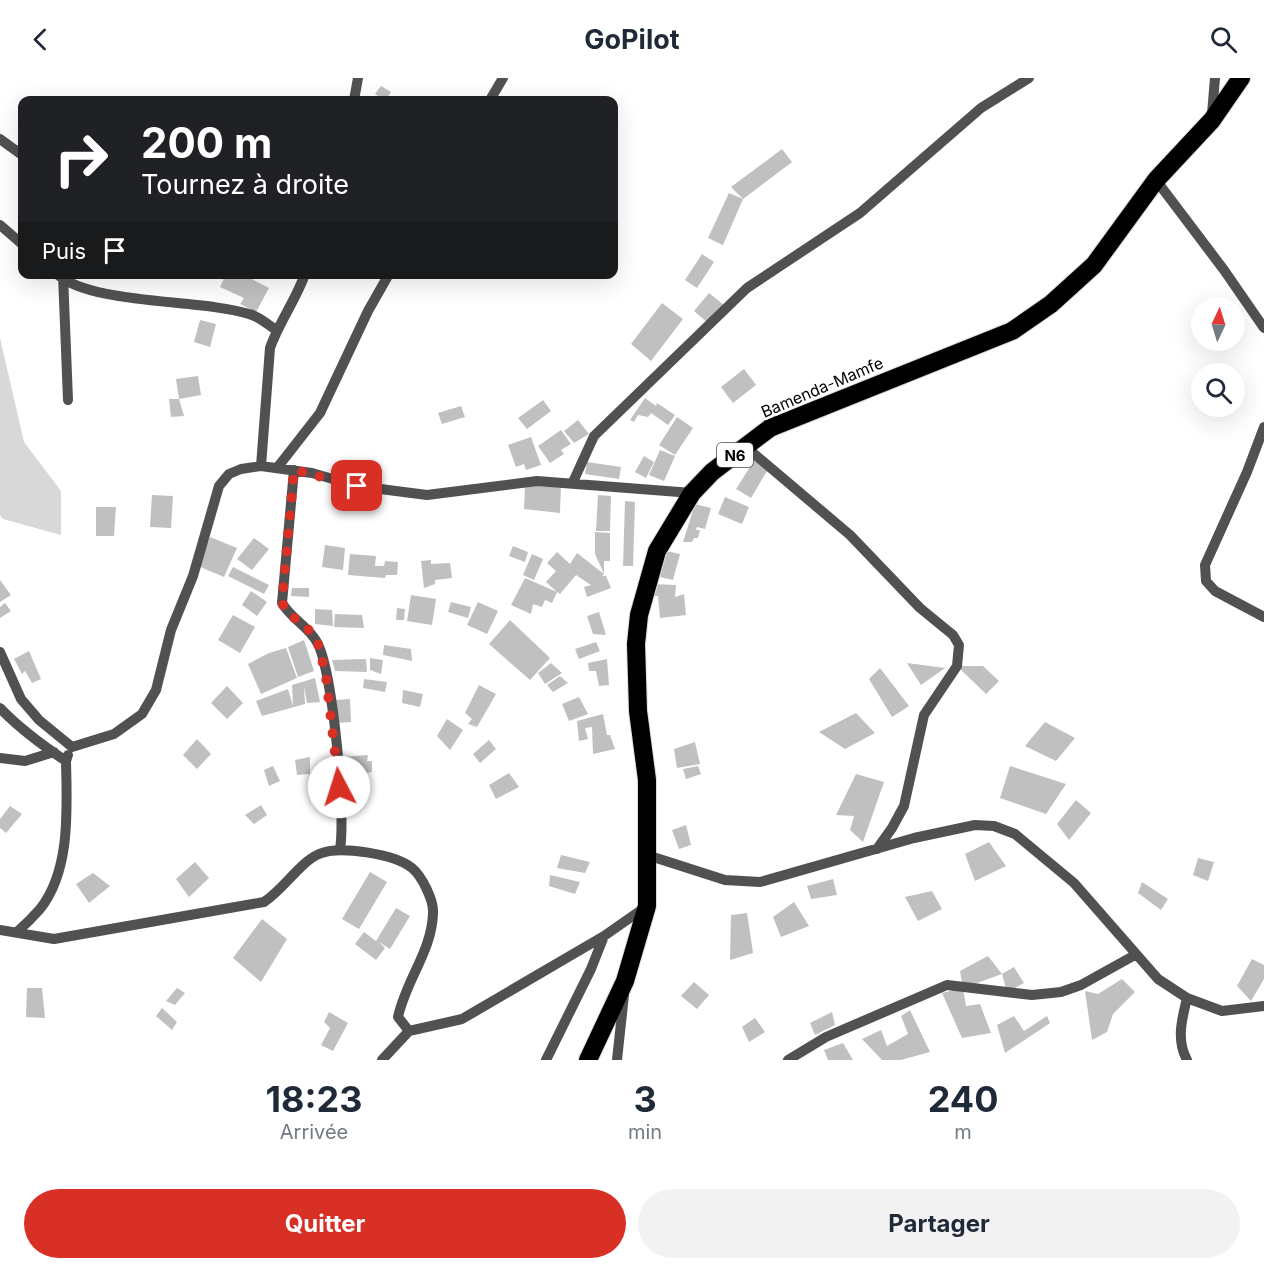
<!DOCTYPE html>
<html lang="fr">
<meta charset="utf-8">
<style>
body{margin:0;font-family:Inter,sans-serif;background:#f2f2f3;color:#1f2937;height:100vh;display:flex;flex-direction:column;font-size:22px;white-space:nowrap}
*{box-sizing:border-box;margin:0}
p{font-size:20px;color:#747a83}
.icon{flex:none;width:33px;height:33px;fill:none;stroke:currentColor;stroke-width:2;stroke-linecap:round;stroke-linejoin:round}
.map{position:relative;height:982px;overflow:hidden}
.panel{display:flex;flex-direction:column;background:#fff;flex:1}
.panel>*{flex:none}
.top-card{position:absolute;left:18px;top:18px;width:600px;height:183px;border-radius:12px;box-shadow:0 6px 24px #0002;background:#202124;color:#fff;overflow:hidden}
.needle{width:39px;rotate:4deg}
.fabs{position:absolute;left:1191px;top:219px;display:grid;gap:12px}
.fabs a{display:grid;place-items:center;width:54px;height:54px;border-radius:50%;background:#fff;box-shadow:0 6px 24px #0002;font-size:30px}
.pin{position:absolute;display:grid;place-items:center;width:51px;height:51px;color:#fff;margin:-26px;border-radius:12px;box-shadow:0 3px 9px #0006}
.me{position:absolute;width:66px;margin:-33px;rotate:355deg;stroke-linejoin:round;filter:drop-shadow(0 0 4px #0008)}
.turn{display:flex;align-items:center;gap:21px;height:126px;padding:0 24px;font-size:27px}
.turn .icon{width:78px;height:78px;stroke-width:2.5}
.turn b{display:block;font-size:42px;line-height:51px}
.then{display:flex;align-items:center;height:57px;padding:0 24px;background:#0003;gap:12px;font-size:22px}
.eta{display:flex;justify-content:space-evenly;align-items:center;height:102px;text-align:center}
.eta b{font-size:36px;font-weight:700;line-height:42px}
.button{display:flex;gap:12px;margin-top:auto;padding:12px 24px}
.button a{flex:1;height:69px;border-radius:36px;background:#d93025;color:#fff;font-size:24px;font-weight:700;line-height:69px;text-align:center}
.button a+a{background:#f2f2f3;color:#1f2937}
header{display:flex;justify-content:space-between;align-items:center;height:78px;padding:0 24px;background:#fff;font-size:27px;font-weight:700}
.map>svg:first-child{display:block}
.green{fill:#d8d8d8}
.building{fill:#c0c0c0}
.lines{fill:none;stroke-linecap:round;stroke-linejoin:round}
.highway-casing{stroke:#dbdbdb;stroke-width:20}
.street{stroke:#515151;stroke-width:10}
.highway{stroke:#000;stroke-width:18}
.route{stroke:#d93025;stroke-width:10;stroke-dasharray:0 18}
.labels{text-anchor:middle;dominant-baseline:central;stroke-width:5;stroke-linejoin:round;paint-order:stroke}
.shield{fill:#fff;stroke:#4c4c4c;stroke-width:1.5}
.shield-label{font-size:15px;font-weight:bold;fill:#000}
.street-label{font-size:16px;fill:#000;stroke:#fff}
</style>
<header><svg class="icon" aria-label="back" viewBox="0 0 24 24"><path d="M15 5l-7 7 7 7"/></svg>GoPilot<svg class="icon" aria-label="search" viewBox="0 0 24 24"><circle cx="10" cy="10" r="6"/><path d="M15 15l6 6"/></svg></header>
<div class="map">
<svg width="1264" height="982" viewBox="0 0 1264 982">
<rect width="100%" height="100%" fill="#fff"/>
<path class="green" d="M0,260L24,364L61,413V457L3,441L0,437Z"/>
<path class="building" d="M381,8L391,14L386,22L375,16Z
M782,71L792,84L743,121L723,167L708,160L729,115L743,121L731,109Z
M702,176L714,184L697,210L685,202Z
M226,196H242L269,210L256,234L240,226L244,220L220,209Z
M709,215L724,227L708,245L694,233Z
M662,225L683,241L651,283L631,266Z
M200,242L216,246L210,269L194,264Z
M744,291L756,307L733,325L721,309Z
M198,298L201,317L179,321L176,301Z
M645,320L656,328L657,325L675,337L668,347L651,335L648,339L638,337L634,344L630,342Z
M169,321H179L184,338L171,339Z
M543,322L551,333L527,351L518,340Z
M461,328L465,339L442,346L438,335Z
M677,339L693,350L675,377L659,367Z
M578,342L589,356L574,365L564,353Z
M561,352L571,366L561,372L564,376L550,385L538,368Z
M531,359L541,387L526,392L524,386L516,389L508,367Z
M660,372L675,378L664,403L649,397Z
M746,374L770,388L751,420L736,411L750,389L740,384Z
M644,378L654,384L646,400L635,394Z
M587,384L621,389L619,401L585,396Z
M561,406L560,435L524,431L525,408Z
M152,417L173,418L171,450L150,449Z
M598,417L611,418L610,453H596Z
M725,419L749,429L742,446L718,436Z
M625,423L635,424L633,488H623Z
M695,426L711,430L705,451L697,449L696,452H700L698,460H694L692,464H683Z
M96,429H116L114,458H96Z
M595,454L610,455V483H604V496L602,498H606L611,510L587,519L584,509L591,507L576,497L560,516L557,514L552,525L545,522L542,529L533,526L531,536L511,527L525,500L557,514L546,504L556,493L547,485L557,474L570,486L577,475L604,496L595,476Z
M210,459L237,470L224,499L198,488Z
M254,460L269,471L252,492L237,481Z
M325,467L345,470L343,492L322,489Z
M513,468L528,474L525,484L509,478Z
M666,473L680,476L673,502L660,499Z
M350,476L376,478L375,488H384L385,483L398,484L397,497H386L385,500L348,497Z
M532,476L543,481L534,502L523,497Z
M431,482V486L450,485L452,500L435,502V506L424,510L421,483Z
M233,489L269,507L264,516L228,498Z
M0,502L11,517L0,524Z
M651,506L676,507L675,519L684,516L686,537L660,540L658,518H650Z
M292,510H309V519L291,518Z
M251,513L267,524L257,538L242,527Z
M411,517L436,521L432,547L407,543Z
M451,524L471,529L468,540L448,534Z
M478,524L498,533L487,556L467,547Z
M5,525L11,533L0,540V529Z
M397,530L405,531L404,542H396Z
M315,531L332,532L333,548L315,546Z
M599,534L606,557L593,556L587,538Z
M335,536L362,537L364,550L334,549Z
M233,537L255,549L240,575L218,562Z
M510,542L550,580L530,602L489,566Z
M304,562L314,593L298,599L288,569Z
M596,564L600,573L579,581L575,571Z
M384,567L411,571L412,583L383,577Z
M286,570L297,600L261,616L248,586L269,575Z
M29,573L41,601L32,605L25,593L22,596L14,581Z
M370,580L383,582L381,596L370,592Z
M366,581L367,594L335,593L332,582Z
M607,581L609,607L599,608L596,593H589L588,585Z
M551,585L562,595L545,606L538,595Z
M907,585L945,590L921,607Z
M957,588H983L999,603L986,616Z
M880,590L909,628L892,639L869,601Z
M560,598L568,605L553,614L547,607Z
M315,600L320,624L307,625L304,608L305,626L262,638L256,623L288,611L293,628L292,607Z
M364,601L387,604L385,614L363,610Z
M479,607L496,616L477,649L468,646L472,641L465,635Z
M227,608L243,625L227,641L211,625Z
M403,612L423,616L420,629L402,625Z
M579,619L588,636L569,643L562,626Z
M350,621L351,644L336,645L335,622Z
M856,635L875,655L845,671L819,654Z
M603,636L607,657H610L615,671L593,676L592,649L585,650L588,661L579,663L577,643Z
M447,641L463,652L450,672L437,658Z
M1045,644L1075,660L1056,683L1025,668Z
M197,661L211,676L197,691L183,677Z
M489,662L496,671L480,685L473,676Z
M695,664L700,686L677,690L674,671Z
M368,677L367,683H372V694L366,695L367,702L342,704L343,679Z
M310,679V696L297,697L295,682Z
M273,688L280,703L269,708L264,692Z
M698,688L701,696L686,701L683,691Z
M1010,688L1066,706L1046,736L1000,720Z
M509,695L519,709L496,721L489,707Z
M856,696L884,704L863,764L850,752L854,738L836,737Z
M1076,722L1091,735L1069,762L1057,746Z
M261,727L267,737L254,746L245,737Z
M10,728L22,736L6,755L0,750V741Z
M686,747L691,767L679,771L672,752Z
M989,764L1006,788L975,803L965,776Z
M561,777L590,784L585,795L557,790Z
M1198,780L1214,784L1208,803L1193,797Z
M195,784L209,800L189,819L176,801Z
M370,794L387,804L359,851L342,841Z
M93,795L110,808L89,825L76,806Z
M550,797L580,804L575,816L549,808Z
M833,801L837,817L811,821L807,808Z
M1142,804L1168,821L1161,832L1138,815Z
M932,813L942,831L918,843L905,819Z
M794,824L809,848L781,859L773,839Z
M396,830L410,838L390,871L379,864L385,870L376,882L355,866L364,854L376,863Z
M747,835L753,875L730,882L731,837Z
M262,841L287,861L261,904L233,880Z
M988,878L1002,896L1014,889L1024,905L1007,914L1002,896L963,910L960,893Z
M1252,881L1264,887V901L1251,923L1237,908Z
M1122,901L1135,914L1113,936L1107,954L1092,962L1085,913L1098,916Z
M694,904L709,917L697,931L681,918Z
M27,910H42L45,940L26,939Z
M177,910L185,915L175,927L166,923Z
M963,910L966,928L980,926L991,955L962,960L942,915Z
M162,930L177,944L172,952L156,938Z
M910,932L930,974L901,982H882L862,961L881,952L887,968L908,956L901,938Z
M329,934L348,945L333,973L321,967L330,950L324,944Z
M832,934L835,947L815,957L810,945Z
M1014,938L1024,953L1047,938L1050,945L1005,975L997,947Z
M755,940L765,954L749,964L742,949Z
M843,965L853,982H828L824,972Z"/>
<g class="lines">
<defs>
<path id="highway" d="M588,982L625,903L647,828V702L638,633L636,566L639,537L657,473L692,415L712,394L770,350L1012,253L1051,226L1094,187L1156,102L1212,42L1241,0"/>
</defs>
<use href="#highway" class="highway-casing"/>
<path class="street" d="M354,22L358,0
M490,22L503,0
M1212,36L1215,0
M0,61L22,77
M1156,102L1224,192L1264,250
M0,147L22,166
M57,196C91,227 201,221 249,236C259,238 268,247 276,252
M63,197L68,322
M1264,349L1247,394L1205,487L1206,503L1215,513L1264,539
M746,369L850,457L920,530L953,557L959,567L957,588L924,637L904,728L892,750L877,771
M261,388L270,270C279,244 296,222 305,196
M277,390L320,335L368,233L389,196
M294,392L282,525C292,542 309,548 318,566C333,598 346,735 340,771
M573,404L594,358L747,210L860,135L981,30L1029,0
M0,574L21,621L39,642L72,669
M0,630C20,651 42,667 66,683L68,677
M72,669L114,656L142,636L156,612L171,552L193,498L219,408L229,396L241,391L261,388L312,395L357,408L427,417L537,403L692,415
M0,680L25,683L54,674
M647,777L725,802L760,804L914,760L975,747L994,748L1015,756L1074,805L1158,901L1187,920L1222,933L1264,928
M0,852L54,861L264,824C284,811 300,784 319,776C339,767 395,776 412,790C422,798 434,823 433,835C432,873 406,902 398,939L409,953L462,941L604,858L647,828
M17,854C25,847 33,839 40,831C71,792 67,730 66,683
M382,982L409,953
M546,982L591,891L604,858
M617,982L624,917
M788,982L826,959L947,907L1032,917L1061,914L1081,907L1135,877
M1187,982C1176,962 1182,941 1187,920"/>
<use href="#highway" class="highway"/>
</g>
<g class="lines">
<path class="route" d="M339,709L326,599L319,568L310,553L287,534L282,525L294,392L357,408"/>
</g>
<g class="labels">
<rect class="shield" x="717" y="365" width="36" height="24" rx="4.5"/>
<g class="shield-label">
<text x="735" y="377">N6</text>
</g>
<g class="street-label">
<text transform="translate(822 309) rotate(-23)">Bamenda-Mamfe</text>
</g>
</g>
</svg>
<div class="fabs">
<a><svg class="needle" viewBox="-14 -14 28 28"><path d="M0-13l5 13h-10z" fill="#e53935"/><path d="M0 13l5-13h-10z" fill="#747a83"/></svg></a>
<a><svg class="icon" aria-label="search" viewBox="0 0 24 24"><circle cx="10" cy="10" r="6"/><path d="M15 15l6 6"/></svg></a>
</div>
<div class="pin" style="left:357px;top:408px;background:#d93025"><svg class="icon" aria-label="arrive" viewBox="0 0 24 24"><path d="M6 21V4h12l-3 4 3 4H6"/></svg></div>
<svg class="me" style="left:339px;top:709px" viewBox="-20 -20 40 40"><circle r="19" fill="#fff"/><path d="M0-13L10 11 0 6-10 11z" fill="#d93025"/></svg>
<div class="top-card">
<div class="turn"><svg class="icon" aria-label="right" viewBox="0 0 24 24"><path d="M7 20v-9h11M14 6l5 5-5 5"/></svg><div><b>200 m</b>Tournez à droite</div></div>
<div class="then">Puis<svg class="icon" aria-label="arrive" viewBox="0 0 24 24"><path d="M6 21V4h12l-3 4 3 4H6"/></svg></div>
</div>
</div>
<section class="panel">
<div class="eta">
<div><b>18:23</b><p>Arrivée</p></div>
<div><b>3</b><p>min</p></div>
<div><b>240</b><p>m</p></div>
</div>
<div class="button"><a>Quitter</a><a>Partager</a></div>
</section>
